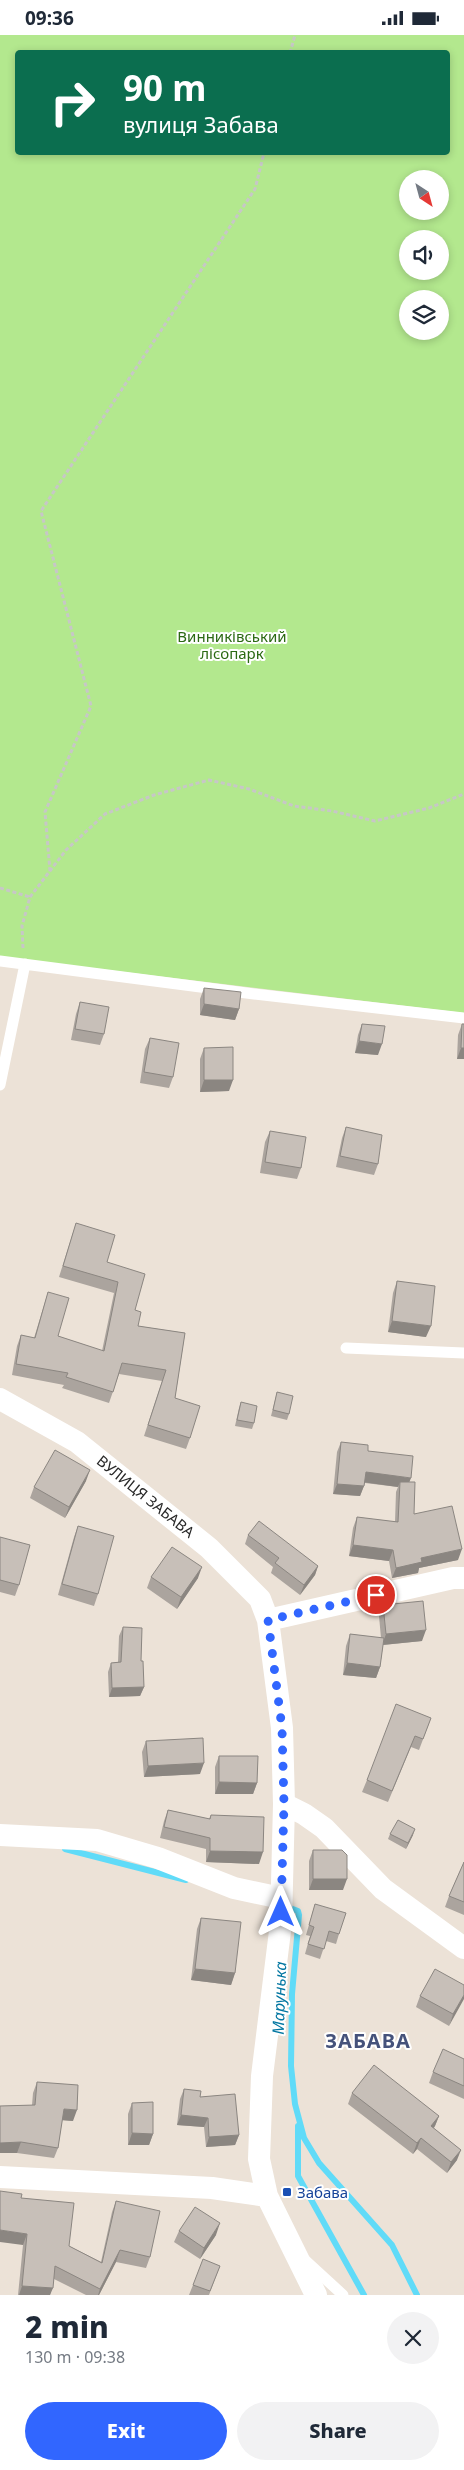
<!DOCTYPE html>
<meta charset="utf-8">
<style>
body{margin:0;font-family:"Noto Sans",sans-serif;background:#f2f2f3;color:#1f2937;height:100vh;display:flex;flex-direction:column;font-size:19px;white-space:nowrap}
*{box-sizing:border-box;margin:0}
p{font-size:16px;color:#747a83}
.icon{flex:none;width:28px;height:28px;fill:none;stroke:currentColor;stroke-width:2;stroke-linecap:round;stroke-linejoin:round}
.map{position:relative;height:2260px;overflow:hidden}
.details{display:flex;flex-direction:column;background:#fff;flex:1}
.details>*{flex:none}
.hud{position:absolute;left:15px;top:15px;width:435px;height:105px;border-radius:5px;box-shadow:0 2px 8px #0003;background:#0b6e4f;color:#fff;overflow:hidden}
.needle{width:32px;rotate:144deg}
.tools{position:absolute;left:399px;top:135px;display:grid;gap:10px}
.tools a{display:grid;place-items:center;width:50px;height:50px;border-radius:50%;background:#fff;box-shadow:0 2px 8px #0003;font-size:25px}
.pin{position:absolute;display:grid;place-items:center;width:42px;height:42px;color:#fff;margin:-21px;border:2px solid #fff;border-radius:50%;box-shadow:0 1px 5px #0007}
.me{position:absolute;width:55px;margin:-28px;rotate:0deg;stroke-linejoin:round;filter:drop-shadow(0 0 4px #0008)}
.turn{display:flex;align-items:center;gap:18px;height:105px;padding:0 25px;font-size:22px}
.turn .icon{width:65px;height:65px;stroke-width:2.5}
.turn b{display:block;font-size:35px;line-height:42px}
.round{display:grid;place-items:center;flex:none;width:52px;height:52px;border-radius:26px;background:#f2f2f3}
.headline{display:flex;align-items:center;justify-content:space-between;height:85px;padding:0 25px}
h1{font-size:30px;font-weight:800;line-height:38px}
.primary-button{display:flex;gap:10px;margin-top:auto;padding:10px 25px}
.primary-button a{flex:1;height:58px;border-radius:30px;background:#3166ff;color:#fff;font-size:20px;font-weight:800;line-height:58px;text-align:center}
.primary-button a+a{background:#f2f2f3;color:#1f2937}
.status{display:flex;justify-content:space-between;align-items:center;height:35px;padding:0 25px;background:#fff;direction:ltr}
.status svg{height:14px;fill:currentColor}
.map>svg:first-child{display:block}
.green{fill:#b3e88e;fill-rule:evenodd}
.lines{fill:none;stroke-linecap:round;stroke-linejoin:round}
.stream{stroke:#60dbf8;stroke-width:6}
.path{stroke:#c7c7c7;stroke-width:3;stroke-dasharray:4 2.5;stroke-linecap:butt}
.service{stroke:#fff;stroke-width:11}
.minor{stroke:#fff;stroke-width:22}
.wall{fill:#aba49e}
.shaded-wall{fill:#8b8681}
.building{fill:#c7bfb8;stroke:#8b8681}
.route{stroke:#3166ff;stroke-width:9;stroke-dasharray:0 16.2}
.transit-dot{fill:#1a4fb4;stroke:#fff;stroke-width:2}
.labels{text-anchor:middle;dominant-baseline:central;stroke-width:4;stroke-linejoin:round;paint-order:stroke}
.park-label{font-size:15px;fill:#2b6913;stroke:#fff}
.street-label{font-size:15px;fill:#282828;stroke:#fff}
.transit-label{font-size:15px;fill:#164399;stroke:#fff;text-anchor:start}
.water-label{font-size:16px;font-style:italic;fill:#0276a1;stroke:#fff}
.district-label{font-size:20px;font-weight:bold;letter-spacing:1px;fill:#45527b;stroke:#fff}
</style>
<div class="status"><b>09:36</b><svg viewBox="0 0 49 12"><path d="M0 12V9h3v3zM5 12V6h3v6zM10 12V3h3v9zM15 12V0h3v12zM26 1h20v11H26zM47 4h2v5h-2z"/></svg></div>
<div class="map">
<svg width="464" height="2260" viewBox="0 0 464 2260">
<rect width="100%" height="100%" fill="#ece2d7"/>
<path class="green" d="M0,0H464V978L0,922ZM18,18H448V118H18ZM408,144H440V176H408ZM408,204H440V236H408ZM408,264H440V296H408Z"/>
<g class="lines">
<path class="stream" d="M65,1814L186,1845
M285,1871L298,1876L299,1880L292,1959L291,2031L295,2069L304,2103L319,2128L392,2210L417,2260
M298,2091V2141L364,2260"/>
<path class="path" d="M290,18L295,0
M50,836L45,777L91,671L41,476L255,154L264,118
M0,853L30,862
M23,913L22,891L30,862L66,815L105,779L154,760L209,745L249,754L294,771L332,776L375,786L429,773L464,759"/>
<path class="service" d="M0,926L254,959L464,983
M0,1050L25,929
M346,1313L464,1318
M306,2226L343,2260"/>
<path class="minor" d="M0,1364L77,1407L209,1513L260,1564L268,1585L282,1693L284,1769L281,1888L262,2041L259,2124L267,2161L316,2260
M268,1585L453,1543H464
M284,1769L304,1779L324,1793L383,1854L464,1913
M0,1800L97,1805L158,1823L234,1853L281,1863
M0,2142L212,2153L267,2161"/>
</g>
<path class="wall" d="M204,953L239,974L235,985L200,980V964Z
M80,967L104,999L100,1010L71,1005L76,979Z
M362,989L378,1020L355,1018L358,1000Z
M462,989H464V1024H457L458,1000Z
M150,1003L173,1042L169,1053L140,1048L145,1014Z
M204,1013L229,1056L200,1057V1024Z
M346,1092L378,1129L374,1140L336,1132L342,1103Z
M270,1096L301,1133L297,1144L260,1138L265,1107Z
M76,1188L107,1227L135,1275L138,1291L185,1298L175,1363L190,1403L186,1414L144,1401L162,1346L119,1339L109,1368L62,1353L64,1350L12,1340L17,1311L21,1300L34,1303L48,1257L58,1301L102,1316L114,1258L59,1242Z
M397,1246L426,1302L388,1297L393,1258Z
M277,1357L289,1379L287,1385L271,1381Z
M241,1367L254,1388L252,1394L235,1391L239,1373Z
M341,1407L368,1416L409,1447L414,1479L458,1525L419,1533L418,1538L392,1543L389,1526L349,1521L353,1493L357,1482L395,1487L396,1457L398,1452L365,1448L360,1461L333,1459L337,1417Z
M86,1446L65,1483L30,1463L34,1452Z
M78,1491L98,1559L94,1571L58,1560L74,1502Z
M248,1500L318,1531L315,1540L300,1560L271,1538L273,1532L245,1509Z
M0,1502L19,1550L15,1561L0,1557Z
M151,1542L198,1543L177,1574L147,1553Z
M383,1570L422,1606L383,1610L380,1632L376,1643L343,1640L346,1611L350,1599L381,1603L379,1581Z
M123,1592L141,1626L144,1652L140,1661L109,1662L108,1637L111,1628L118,1627L119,1601Z
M431,1683L419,1715L411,1712L388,1767L362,1757L367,1745Z
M146,1706L200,1739L144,1742L142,1717Z
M219,1721L257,1748L253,1759H215V1732Z
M168,1775L209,1784L211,1780L259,1829L206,1827V1814L160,1803L164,1786Z
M390,1799L413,1800L406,1814L388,1804Z
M313,1815L343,1855H309V1826Z
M464,1827V1880L445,1872L449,1861Z
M315,1869L339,1899L336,1909L326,1906L320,1924L305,1919L310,1901L306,1900Z
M201,1883L235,1938L231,1950L191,1945L197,1894Z
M464,1950L449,1991L416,1972L420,1961Z
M464,2024V2064L429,2048L433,2037Z
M37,2047L73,2086L62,2085L58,2113L54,2123L17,2118H0V2071L32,2070L33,2058Z
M184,2054L200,2062L239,2100L235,2110L206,2112L204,2092L177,2090L180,2064Z
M352,2058L439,2081L434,2093L457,2125L447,2138L417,2114L413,2119L348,2069Z
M132,2068L153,2099L149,2110H128V2079Z
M21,2163L69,2211L101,2227L112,2177L116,2166L150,2222L146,2233L116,2227L99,2260H86L54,2244L50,2260H18L23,2210Z
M179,2196L216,2200L200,2224L174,2207Z
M220,2231L209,2260H189L193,2250Z"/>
<path class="shaded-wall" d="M204,969L239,974L235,985L200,980Z
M359,1006L382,1009L378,1020L355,1018Z
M461,1013H464V1024H457Z
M204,1045H233L229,1056L200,1057Z
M392,1286L431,1291L426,1302L388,1297Z
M90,1435L86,1446L65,1483L69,1472Z
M366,1437L411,1443L407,1453L400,1447L398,1452L362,1447Z
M337,1449L364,1451L360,1461L333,1459Z
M353,1510L393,1515L389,1526L349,1521Z
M462,1514L458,1525L419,1533L418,1538L392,1543L396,1533L421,1523Z
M318,1531L315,1540L300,1560L304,1550Z
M202,1532L198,1543L177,1574L181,1562Z
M426,1595L422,1606L382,1610L386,1599Z
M347,1628L380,1632L376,1643L343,1640Z
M144,1652L140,1661L109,1662L112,1653Z
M204,1728L200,1739L144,1742L148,1731Z
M219,1747L257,1748L253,1759H215Z
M415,1794L413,1800L406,1814L408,1808Z
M210,1816L263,1817L259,1829L206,1827Z
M313,1844H347L343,1855H309Z
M195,1934L235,1938L231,1950L191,1945Z
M464,1960V1964L449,1991L453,1979Z
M64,2074L77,2075L73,2086L60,2085Z
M181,2080L208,2083L204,2092L177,2090Z
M439,2081L435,2091L427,2101L431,2091Z
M132,2098L153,2099L149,2110H128Z
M239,2100L235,2110L206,2112L209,2102Z
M421,2103L417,2114L413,2119L417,2108Z
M21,2107L17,2118H0V2108Z
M461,2115L457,2125L447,2138L451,2127Z
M220,2188L216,2200L200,2224L204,2213Z
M0,2195L27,2199L23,2210L0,2207Z
M120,2215L116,2227L99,2260H98L100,2254Z
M22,2251L53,2253L50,2260H19Z"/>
<path class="building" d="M204,953L241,957L239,974L204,969Z
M80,967L109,972L104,999L75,994Z
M362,989L385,991L382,1009L359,1006Z
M462,989H464V1013H461Z
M150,1003L179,1008L173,1042L144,1037Z
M233,1012V1045H204V1013Z
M346,1092L382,1100L378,1129L340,1121Z
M270,1096L306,1102L301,1133L265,1127Z
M76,1188L115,1200L107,1227L145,1239L135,1275L141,1277L138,1291L185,1298L175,1363L200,1371L190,1403L148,1390L166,1335L122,1328L113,1357L66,1342L68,1338L16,1329L21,1300L35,1303L48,1257L69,1263L58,1301L104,1316L118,1247L63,1231Z
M397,1246L435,1251L431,1291L392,1286Z
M277,1357L293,1361L289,1379L273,1375Z
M241,1367L257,1371L254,1388L237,1385Z
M341,1407L368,1410V1416L413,1421L411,1443L366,1437L364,1451L337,1449Z
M55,1415L90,1435L69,1472L34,1452Z
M400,1447H415L414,1479L452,1471L462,1514L421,1523L422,1527L396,1533L393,1515L353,1510L357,1482L398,1487Z
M259,1486L318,1531L304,1550L275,1528L279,1523L248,1500Z
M78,1491L114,1501L98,1559L62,1549Z
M0,1502L30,1510L19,1550L0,1545Z
M172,1512L202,1532L181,1562L151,1542Z
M423,1566L426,1595L386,1599L383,1570Z
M123,1592L142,1593L141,1626H143L144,1652L112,1653L111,1628L121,1627Z
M350,1599L384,1603L380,1632L347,1628Z
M396,1669L431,1683L423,1704L415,1701L392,1756L367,1745Z
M203,1703L204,1728L148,1731L146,1706Z
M219,1721H258L257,1748L219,1747Z
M168,1775L210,1784L211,1780L264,1782L263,1817L210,1816V1803L164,1792Z
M398,1785L415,1794L408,1808L390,1799Z
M313,1815H342L347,1820V1844H313Z
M464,1827V1867L449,1861Z
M315,1869L346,1878L339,1899L329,1896L324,1914L308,1909L314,1892L309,1890Z
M201,1883L241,1887L235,1938L195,1934Z
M435,1934L464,1950V1960L453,1979L420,1961Z
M443,2014L464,2024V2051L433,2037Z
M374,2030L439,2081L431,2091L461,2115L451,2127L421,2103L417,2108L352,2058Z
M37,2047L78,2050L77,2075L64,2074L58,2113L21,2107L0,2108V2071L35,2070Z
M184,2054L201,2056L200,2062L235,2059L239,2100L209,2102L208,2083L181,2080Z
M153,2067V2099L132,2098V2068Z
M0,2156L22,2159L21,2163L74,2168L69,2211L102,2228L116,2166L160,2176L150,2222L120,2215L100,2254L55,2231L53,2253L22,2251L27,2199L0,2195Z
M195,2172L220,2188L204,2213L179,2196Z
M203,2224L220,2231L210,2256L193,2250Z"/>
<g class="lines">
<path class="route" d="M281,1877L284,1769L282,1693L268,1585L376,1560"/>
</g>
<rect class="transit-dot" x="282" y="2152" width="10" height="10" rx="2.5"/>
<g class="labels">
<g class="park-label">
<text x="232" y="601">Винниківський<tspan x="232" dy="17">лісопарк</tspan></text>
</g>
<g class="street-label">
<text transform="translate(146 1461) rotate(39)">ВУЛИЦЯ ЗАБАВА</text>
</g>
<g class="transit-label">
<text x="297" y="2157">Забава</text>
</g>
<g class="water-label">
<text transform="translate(279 1963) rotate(-88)">Марунька</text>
</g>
<g class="district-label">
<text x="368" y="2005">ЗАБАВА</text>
</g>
</g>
</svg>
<div class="tools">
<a><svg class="needle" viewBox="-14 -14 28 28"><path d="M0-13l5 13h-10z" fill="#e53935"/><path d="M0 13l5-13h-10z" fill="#747a83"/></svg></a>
<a><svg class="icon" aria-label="sound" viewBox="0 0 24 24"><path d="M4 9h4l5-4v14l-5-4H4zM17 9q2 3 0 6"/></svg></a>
<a><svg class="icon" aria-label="layers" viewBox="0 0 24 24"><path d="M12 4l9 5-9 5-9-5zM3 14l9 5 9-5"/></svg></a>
</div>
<div class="pin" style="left:376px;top:1560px;background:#d93025"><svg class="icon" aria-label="arrive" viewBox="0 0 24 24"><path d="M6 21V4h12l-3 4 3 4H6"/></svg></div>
<svg class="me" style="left:281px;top:1877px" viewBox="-20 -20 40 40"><path d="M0-17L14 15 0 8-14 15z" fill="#3166ff" stroke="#fff" stroke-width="4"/></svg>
<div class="hud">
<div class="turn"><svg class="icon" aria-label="right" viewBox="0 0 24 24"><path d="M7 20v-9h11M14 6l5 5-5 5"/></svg><div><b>90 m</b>вулиця Забава</div></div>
</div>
</div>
<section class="details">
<div class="headline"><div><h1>2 min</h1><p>130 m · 09:38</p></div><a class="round"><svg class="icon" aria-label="close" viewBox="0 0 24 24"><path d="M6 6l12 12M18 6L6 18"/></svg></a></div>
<div class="primary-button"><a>Exit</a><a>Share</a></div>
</section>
